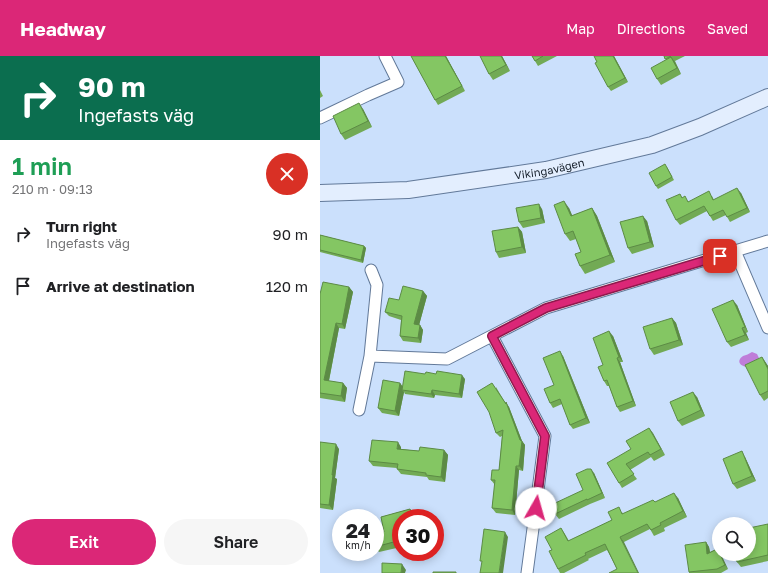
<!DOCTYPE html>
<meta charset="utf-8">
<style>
body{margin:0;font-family:"Golos Text",sans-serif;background:#f6f6f6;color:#202124;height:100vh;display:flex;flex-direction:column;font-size:15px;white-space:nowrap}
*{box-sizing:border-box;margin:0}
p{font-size:13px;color:#757577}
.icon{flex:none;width:22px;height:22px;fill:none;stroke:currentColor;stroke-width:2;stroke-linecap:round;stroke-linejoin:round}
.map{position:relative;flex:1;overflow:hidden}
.side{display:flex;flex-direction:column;background:#fff;width:320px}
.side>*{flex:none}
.hud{background:#0b6e4f;color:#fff;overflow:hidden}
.buttons{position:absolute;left:392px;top:461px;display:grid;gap:8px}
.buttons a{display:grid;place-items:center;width:44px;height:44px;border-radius:50%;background:#fff;box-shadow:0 2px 10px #0003;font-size:20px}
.speed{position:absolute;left:12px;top:453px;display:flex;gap:8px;font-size:20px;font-weight:700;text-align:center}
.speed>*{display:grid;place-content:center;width:52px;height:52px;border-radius:50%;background:#fff;box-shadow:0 2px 10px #0003;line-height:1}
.speed small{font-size:10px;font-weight:400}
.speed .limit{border:6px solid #d22;background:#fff;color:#111}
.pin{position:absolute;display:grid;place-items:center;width:34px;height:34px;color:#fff;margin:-17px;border-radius:8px;box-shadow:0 2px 6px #0006}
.me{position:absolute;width:44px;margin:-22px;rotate:7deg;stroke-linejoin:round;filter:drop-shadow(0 0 3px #0008)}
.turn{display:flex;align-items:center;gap:14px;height:84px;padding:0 12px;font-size:18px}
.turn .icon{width:52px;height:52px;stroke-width:2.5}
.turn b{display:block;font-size:28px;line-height:34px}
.round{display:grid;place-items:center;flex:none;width:42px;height:42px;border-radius:21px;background:#f6f6f6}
.headline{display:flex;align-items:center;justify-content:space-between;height:68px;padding:0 12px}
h1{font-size:24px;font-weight:600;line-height:30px;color:#1e9e55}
.action{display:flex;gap:8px;margin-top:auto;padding:8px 12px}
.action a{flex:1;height:46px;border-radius:24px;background:#db2777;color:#fff;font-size:16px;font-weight:600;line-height:46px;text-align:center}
.action a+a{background:#f6f6f6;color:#202124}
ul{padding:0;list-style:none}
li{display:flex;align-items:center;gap:12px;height:52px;padding:0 12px}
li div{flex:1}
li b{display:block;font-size:15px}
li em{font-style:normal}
header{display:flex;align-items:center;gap:24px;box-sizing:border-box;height:56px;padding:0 20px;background:#db2777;color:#fff}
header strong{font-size:19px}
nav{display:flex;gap:22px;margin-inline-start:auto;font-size:14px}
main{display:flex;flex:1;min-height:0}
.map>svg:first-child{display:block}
.water{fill:#bf7dd9}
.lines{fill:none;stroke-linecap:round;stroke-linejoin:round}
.street-casing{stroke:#627999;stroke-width:13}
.secondary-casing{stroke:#627999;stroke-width:18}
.street{stroke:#fff;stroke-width:11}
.secondary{stroke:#e3eefe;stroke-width:16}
.wall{fill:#72aa55}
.shaded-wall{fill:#5c8b45}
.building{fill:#84c663;stroke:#5c8b45}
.route-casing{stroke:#8e194d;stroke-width:10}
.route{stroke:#db2777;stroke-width:7}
.labels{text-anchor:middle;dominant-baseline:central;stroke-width:3;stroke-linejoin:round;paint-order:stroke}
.street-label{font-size:11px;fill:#141e2a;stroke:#cbe0fc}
</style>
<header>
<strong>Headway</strong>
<nav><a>Map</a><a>Directions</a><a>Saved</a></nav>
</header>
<main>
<section class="side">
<div class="hud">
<div class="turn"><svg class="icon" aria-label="right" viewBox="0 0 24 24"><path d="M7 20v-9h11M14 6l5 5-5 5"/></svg><div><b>90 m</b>Ingefasts väg</div></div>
</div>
<div class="headline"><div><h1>1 min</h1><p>210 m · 09:13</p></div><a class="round" style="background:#d93025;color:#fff"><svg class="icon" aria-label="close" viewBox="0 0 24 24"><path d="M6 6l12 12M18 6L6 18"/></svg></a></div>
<ul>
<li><svg class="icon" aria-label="right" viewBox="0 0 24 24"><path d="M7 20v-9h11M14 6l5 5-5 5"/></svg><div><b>Turn right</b><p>Ingefasts väg</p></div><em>90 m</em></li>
<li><svg class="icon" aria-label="arrive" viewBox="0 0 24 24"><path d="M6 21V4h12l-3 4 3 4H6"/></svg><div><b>Arrive at destination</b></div><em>120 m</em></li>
</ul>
<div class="action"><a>Exit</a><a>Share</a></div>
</section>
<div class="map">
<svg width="448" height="517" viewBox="0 0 448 517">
<rect width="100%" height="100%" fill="#cbe0fc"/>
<path class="water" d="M432,296L437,298L439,302L427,311C420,310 416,305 423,300C426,299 429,298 432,296Z"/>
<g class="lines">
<defs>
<path id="street" d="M0,62L48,39L78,26L65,0
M415,195L448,272
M172,280L225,380L214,465L207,517
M50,300L127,303L226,252L448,185
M39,354L50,300L57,229L51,214"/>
<g id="secondary">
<path id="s1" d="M0,137L88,134L226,114L332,89L380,71L448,41"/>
</g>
</defs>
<use href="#street" class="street-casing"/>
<use href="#secondary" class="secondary-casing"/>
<use href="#street" class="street"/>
<use href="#secondary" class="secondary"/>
</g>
<path class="wall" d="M91,0H126L145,35L118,49L115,44Z
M160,0H182L190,15L173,24L169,18Z
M212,0H237L218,10Z
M274,0H294L308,26L291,35L288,31Z
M344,0H365L355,5L361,18L341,29L337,23L346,4Z
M0,34L3,40L0,42Z
M43,53L52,71L25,84L21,78Z
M347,111L354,124L338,133L336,130Z
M421,137L430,156L410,166L406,159L393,165L387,155L360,169L356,164L360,138L362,142L369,146L392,140L394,144Z
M249,152L252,160L272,152L277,160L295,206L265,218L260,210L261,196L256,183L250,185L245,178Z
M222,153L225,167L203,172L199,166Z
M327,165L334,191L312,198L308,192Z
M198,171L202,176L206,197L179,202L176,196Z
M0,179L44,190L46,192L43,207L0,196Z
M29,231L33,236L25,273L19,272L9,325L23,327L27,332L25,346L0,342V238Z
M103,235L107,240L99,269H100L103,274L101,287L83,285L80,280L81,264L69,260L65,256L79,244Z
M417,249L428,276L426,277L429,284L411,291L407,286Z
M352,262L356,267L363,289L334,299L330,293Z
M293,280L303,306H300L316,350L300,356L297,351L289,330H287L284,325L283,309Z
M243,300L270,367L253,373L250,369L242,348L233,352L230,347L234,329Z
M442,301L448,310V342L444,345L440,339Z
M105,318L145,323L142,342L115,339L114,342L85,338L84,336L79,360L62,357L58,352L80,327L83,331Z
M176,331L186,348L189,351L202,385L205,389L203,415L199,414L195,459L176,457L172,452L175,429L171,424L179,414L182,380L180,381L176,377Z
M377,341L385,360L362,370L358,365Z
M329,372L345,399L334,405L331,401L310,414L317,423L302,432L299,427L311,393Z
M0,386L19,393L15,422L17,423L13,454L0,452Z
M81,391V393L99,395L124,394L128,399L125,426L109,424L107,421L81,418L77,413V412L53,410L49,405Z
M425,401L436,425L417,433L413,428Z
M274,417L285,442L270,448L239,463L235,458L263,434Z
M358,442L367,461L344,472L345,475L334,480L330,473L304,486L297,513L287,494L268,503L269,504L244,517H240L238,513L232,494L241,472L245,478L249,485L292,464L302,456L303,458L335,446Z
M90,453L94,459L95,462H81V491L59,496L55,491V478L64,476L61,461Z
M448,468V505L421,511L417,506L430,483Z
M386,486L389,491L390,496L397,493L399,496V498L408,513L401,517H369V516Z"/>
<path class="shaded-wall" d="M125,0H126L145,35L142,30Z
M181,0H182L190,15L186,9Z
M293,0H294L308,26L305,22Z
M351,1L355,6L361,18L357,12Z
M39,47L43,53L52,71L48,65Z
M417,132L421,137L430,156L427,152Z
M244,145L249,152L256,168L251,160Z
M219,148L222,153L225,167L221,162Z
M272,152L277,160L295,206L290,199Z
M323,160L327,165L334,191L330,186Z
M198,171L202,176L206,197L202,191Z
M44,190L46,192L43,207L41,204Z
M29,231L33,236L25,273L22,268Z
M103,235L107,240L98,273L94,268Z
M413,244L417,249L428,276L425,271Z
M352,262L356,267L363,289L359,284Z
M16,267L19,272L8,329L4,324Z
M100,269L103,274L101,287L98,282Z
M422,272L426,277L429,284L425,279Z
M289,275L293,280L303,306L299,301Z
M240,295L243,300L270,367L266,362Z
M442,301L448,310V313Z
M297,302L300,306L316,350L313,345Z
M142,319L145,323L142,342L139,338Z
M23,327L27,332L25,346L21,340Z
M80,327L84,333L82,334L84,336L79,360L75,355Z
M172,327L188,352L186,346L189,351L202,385L205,389L203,415L199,410L200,384Z
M112,334L115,339L114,342L111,338Z
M373,336L377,341L385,360L381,354Z
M329,372L333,377L345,399L341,393Z
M78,386L81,391V398L77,393Z
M16,388L19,393L15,422L17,423L13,454L9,449L12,419Z
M124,394L128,399L125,426L121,421Z
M422,395L425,401L436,425L432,420Z
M196,410L199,414L195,459L192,454Z
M271,413L274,417L285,442L282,437Z
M354,437L358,442L367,461L363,455Z
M90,453L94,459L95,462H93Z
M185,476L188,481L183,517H179Z
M300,481L304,486L319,517H318Z
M386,486L389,491L391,502L387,498Z
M400,498H401L408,513L405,509Z
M82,508L86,514L85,517H81Z"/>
<path class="building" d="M91,0H125L142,30L115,44Z
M160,0H181L186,9L169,18Z
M212,0H223L215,5Z
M274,0H293L305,22L288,31L275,7L277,6Z
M344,0H351L345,3Z
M351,1L357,12L337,23L331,12Z
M39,47L48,65L21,78L13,60Z
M345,108L352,121L336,130L329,117Z
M417,132L427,152L407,161L403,154L390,160L384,150L356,164L346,144L360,138L362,142L365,140L368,146L389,135L393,144Z
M244,145L251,160L272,152L290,199L260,210L255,198L261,196L253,175L245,178L234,149Z
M219,148L221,162L199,166L196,152Z
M323,160L330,186L308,192L300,166Z
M198,171L202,191L176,196L172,175Z
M0,179L44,190L41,204L0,194Z
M3,226L29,231L22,268L16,267L4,324L23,327L21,340L0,337V238Z
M83,230L103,235L94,268L100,269L98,282L80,280L82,260L65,256L69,242L79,244Z
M413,244L425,271L422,272L425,279L407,286L392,253Z
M352,262L359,284L330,293L323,271Z
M289,275L299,301L297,302L313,345L297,351L287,324L284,325L278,311L283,309L273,282Z
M240,295L266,362L250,369L240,343L230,347L224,333L234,329L223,302Z
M442,301L448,313V335L440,339L425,309Z
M85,315L105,318L106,316L116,318L117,315L142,319L139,338L112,334L111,338L82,334Z
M63,324L80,327L75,355L58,352Z
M172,327L186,348V346L200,384L202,385L199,410H196L192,454L172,452L175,424H171L172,414H179L183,374L176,377L169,356L157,336Z
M373,336L381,354L358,365L350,346Z
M329,372L341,393L330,399L328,396L306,408L314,418L299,427L287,407L311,393L306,385Z
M52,384L78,386L77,393L99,395L100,391L124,394L121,421L106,419V417L77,413L78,408L49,405Z
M0,386L16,388L12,419H13L9,449L0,448Z
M422,395L432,420L413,428L403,403Z
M267,413H271L282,437L267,444V443L235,458L231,449L263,434L256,418Z
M354,437L363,455L340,467L341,469L331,474L327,468L300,481L318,517H289L297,513L285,488L265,497L266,499L238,513L229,495L232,494L225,481L241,472L248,485L292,464L288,456L299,451L302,458L333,444L335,446Z
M90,453L93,462H81V484L55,491V478L64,476L61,461Z
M448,468V499L417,506L415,498H429V483H430L429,478V472Z
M164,473L185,476L179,517H160L162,505H160Z
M386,486L387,498L397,493L399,498H400L405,509L397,513L369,516L365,489Z
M62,507L82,508L81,517H62Z
M113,516H136V517H113Z"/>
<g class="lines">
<defs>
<path id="route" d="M216,452L225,380L172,280L226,252L400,200"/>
</defs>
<use href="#route" class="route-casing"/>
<use href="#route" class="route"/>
</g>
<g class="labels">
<g class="street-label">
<text stroke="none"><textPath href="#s1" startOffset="231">Vikingavägen</textPath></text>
</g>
</g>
</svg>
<div class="buttons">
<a><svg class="icon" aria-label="search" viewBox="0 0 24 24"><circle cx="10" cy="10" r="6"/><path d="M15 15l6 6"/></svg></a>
</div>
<div class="speed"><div>24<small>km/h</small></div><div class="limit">30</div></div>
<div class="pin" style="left:400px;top:200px;background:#d93025"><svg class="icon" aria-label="arrive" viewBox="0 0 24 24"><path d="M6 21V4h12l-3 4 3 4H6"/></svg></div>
<svg class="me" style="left:216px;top:452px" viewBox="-20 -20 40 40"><circle r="19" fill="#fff"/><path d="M0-13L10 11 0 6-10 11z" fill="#db2777"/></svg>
</div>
</main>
